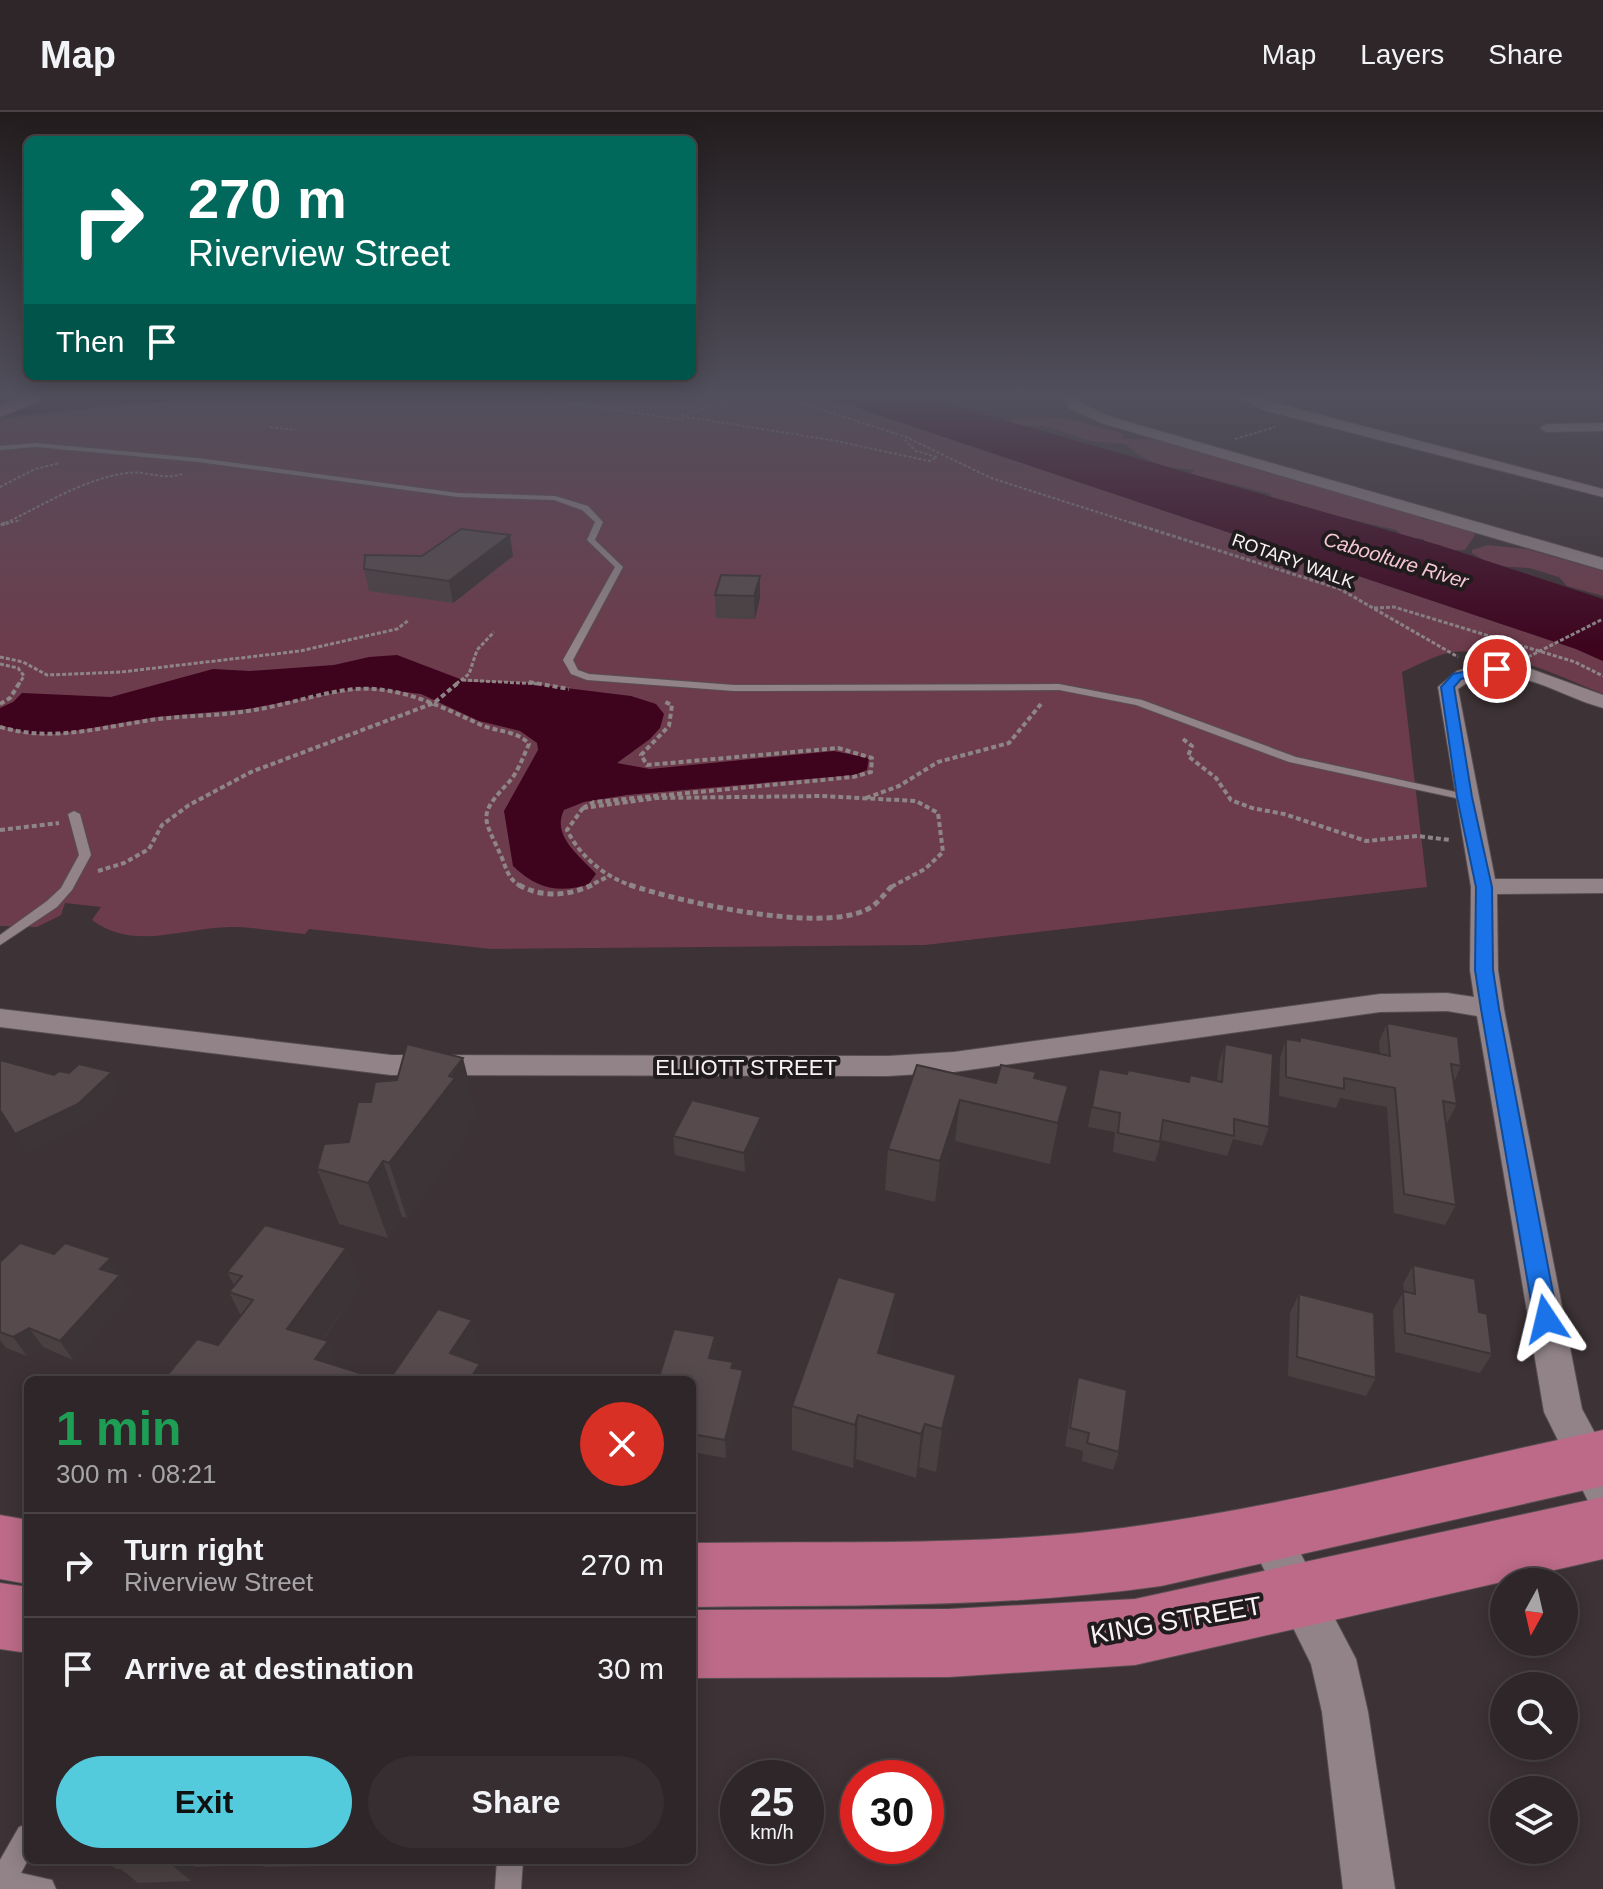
<!DOCTYPE html>
<meta charset="utf-8">
<style>
body{margin:0;font-family:Helvetica,sans-serif;background:#362e30;color:#f1f3f6;height:100vh;display:flex;flex-direction:column;font-size:30px;white-space:nowrap}
*{box-sizing:border-box;margin:0}
p{font-size:26px;color:#a7a5a8}
.icon{flex:none;width:44px;height:44px;fill:none;stroke:currentColor;stroke-width:2;stroke-linecap:round;stroke-linejoin:round}
.map{position:relative;flex:1;overflow:hidden}
.drawer{position:absolute;left:24px;top:1264px;width:672px;height:488px;display:flex;flex-direction:column;background:#2e2628;border-radius:12px;box-shadow:0 4px 20px #0003,0 0 0 2px #494345}
.drawer>*{flex:none}
.hud{position:absolute;left:24px;top:24px;width:672px;height:244px;border-radius:12px;box-shadow:0 4px 20px #0003,0 0 0 2px #494345;background:#00695c;color:#fff;overflow:hidden}
.needle{width:52px;rotate:188deg}
.buttons{position:absolute;left:1490px;top:1456px;display:grid;gap:16px}
.buttons a{display:grid;place-items:center;width:88px;height:88px;border-radius:50%;background:#2e2628;box-shadow:0 4px 20px #0003,0 0 0 2px #494345;font-size:40px}
.speed{position:absolute;left:720px;top:1648px;display:flex;gap:16px;font-size:40px;font-weight:700;text-align:center}
.speed>*{display:grid;place-content:center;width:104px;height:104px;border-radius:50%;background:#2e2628;box-shadow:0 4px 20px #0003,0 0 0 2px #494345;line-height:1}
.speed small{font-size:20px;font-weight:400}
.speed .limit{border:12px solid #d22;background:#fff;color:#111}
.pin{position:absolute;display:grid;place-items:center;width:68px;height:68px;color:#fff;margin:-34px;border:4px solid #fff;border-radius:50%;box-shadow:0 2px 8px #0007}
.me{position:absolute;width:88px;margin:-44px;rotate:350deg;stroke-linejoin:round;filter:drop-shadow(0 0 6px #0008)}
.turn{display:flex;align-items:center;gap:28px;height:168px;padding:0 32px;font-size:36px}
.turn .icon{width:104px;height:104px;stroke-width:2.5}
.turn b{display:block;font-size:56px;line-height:68px}
.then{display:flex;align-items:center;height:76px;padding:0 32px;background:#0003;gap:16px;font-size:30px}
.round{display:grid;place-items:center;flex:none;width:84px;height:84px;border-radius:42px;background:#362e30}
.head{display:flex;align-items:center;justify-content:space-between;height:136px;padding:0 32px}
h1{font-size:48px;font-weight:700;line-height:60px;color:#1e9e55}
.cta{display:flex;gap:16px;margin-top:auto;padding:16px 32px}
.cta a{flex:1;height:92px;border-radius:48px;background:#54cadd;color:#111;font-size:32px;font-weight:700;line-height:92px;text-align:center}
.cta a+a{background:#362e30;color:#f1f3f6}
ul{padding:0;list-style:none}
li{display:flex;align-items:center;gap:24px;height:104px;padding:0 32px;border-top:2px solid #494345}
li div{flex:1}
li b{display:block;font-size:30px}
li em{font-style:normal}
header{display:flex;align-items:center;gap:48px;box-sizing:border-box;height:112px;padding:0 40px;background:#2e2628;border-bottom:2px solid #494345}
header strong{font-size:38px}
nav{display:flex;gap:44px;margin-inline-start:auto;font-size:28px}
.map>svg:first-child{display:block}
.green{fill:#6d3c4c}
.water{fill:#3e041e}
.lines{fill:none;stroke-linecap:round;stroke-linejoin:round}
.service-casing{stroke:#574e50;stroke-width:2}
.minor-casing{stroke:#574e50;stroke-width:2}
.tertiary-casing{stroke:#574e50;stroke-width:2}
.primary-casing{stroke:#574e50;stroke-width:2}
.path-far3{stroke:#8e8587;stroke-width:2;stroke-dasharray:3 2;stroke-linecap:butt}
.path-far2{stroke:#8e8587;stroke-width:3;stroke-dasharray:4 2;stroke-linecap:butt}
.path-far1{stroke:#8e8587;stroke-width:4;stroke-dasharray:5 3;stroke-linecap:butt}
.path{stroke:#8e8587;stroke-width:5;stroke-dasharray:6 4;stroke-linecap:butt}
.service{fill:#918387;fill-rule:evenodd}
.minor{fill:#918387;fill-rule:evenodd}
.tertiary{fill:#918387;fill-rule:evenodd}
.primary{fill:#bc6a88;fill-rule:evenodd}
.path-bridge{stroke:#8e8587;stroke-width:3;stroke-dasharray:4 2;stroke-linecap:butt}
.wall{fill:#4a4042}
.shaded-wall{fill:#3c3436}
.building{fill:#564a4d;stroke:#3c3436;stroke-width:2}
.route{fill:#1a73e8;stroke:#114b97;stroke-width:2}
.labels{text-anchor:middle;dominant-baseline:central;stroke-width:8;stroke-linejoin:round;paint-order:stroke}
.far-street-label{font-size:18px;fill:#f9f1f3;stroke:#201b1d}
.far-water-label{font-size:20px;font-style:italic;fill:#f6c6d4;stroke:#201b1d}
.street-label{font-size:22px;fill:#f9f1f3;stroke:#201b1d}
.near-street-label{font-size:26px;fill:#f9f1f3;stroke:#201b1d}
</style>
<header>
<strong>Map</strong>
<nav><a>Map</a><a>Layers</a><a>Share</a></nav>
</header>
<div class="map">
<svg width="1603" height="1777" viewBox="0 0 1603 1777">
<rect width="100%" height="100%" fill="#3d3235"/>
<path class="green" d="M198,286H828L1576,537L1603,549V582C1561,565 1494,532 1448,541C1433,544 1416,554 1402,560L1427,775L925,833L491,837L309,817L305,822C282,820 259,816 237,815C187,813 136,841 92,808L101,795L65,791L61,803L37,815L0,814V307Z
M1016,305L1066,306L1122,321L1123,327H1162L1418,403L1422,407L1467,414L1475,423L1465,438L1443,439L1424,434V427L1404,425L1396,418L1268,388L1271,382L1191,362L1194,358C1168,356 1144,351 1126,332L1094,330L1044,314H1017L1010,310Z
M1488,433L1526,437L1603,459V484L1567,474L1559,465L1529,456L1493,454L1472,441V438Z"/>
<path class="water" d="M0,286H198L0,304Z
M828,286H927L1439,433L1603,487V549L1576,537Z
M397,543L468,570H517L631,584L656,592L664,602L660,616L650,627L617,651L650,657L834,639L869,646L867,658L854,663L627,683L584,690L564,698C551,724 580,744 596,762L588,773C557,781 537,777 513,754L504,699L538,638L537,631L520,619L479,609L421,582L365,575L248,597L156,605L57,622H31L0,613V596L13,590L22,581L111,585L213,557L250,559L334,553L369,545Z"/>
<g class="lines">
<defs>
<path id="service" d="M36,331L198,346L458,381L555,384L588,394L603,410L595,428L623,455L573,548L578,558L589,562L734,573L1059,572L1142,588L1296,645L1465,682L1471,685L1465,688L1289,650L1136,593L1059,578L734,579L587,568L571,562L563,548L615,455L587,428L595,410L582,398L554,388L458,385L198,350L36,335L0,338V334Z
M74,699L80,702L91,743L72,778L57,795L0,833V823L47,789L61,776L79,743L68,702Z
M28,1712V1748L21,1761L52,1768L56,1777H0V1748L19,1715Z
M497,1748H523L521,1777H495Z"/>
<path id="minor" d="M1240,286H1257L1603,377V385L1266,299Z
M1603,311V319L1546,320L1540,316L1546,312Z
M1482,552L1531,557L1603,583V596C1556,584 1504,542 1458,577L1495,767H1603V781L1497,782L1498,858L1504,897L1582,1297L1603,1336V1397L1589,1391L1544,1300L1477,904L1447,899L1380,900L954,960L888,964L391,963L0,915V897L391,943L888,944L954,940L1380,882L1447,881L1474,885L1470,858L1471,775L1438,575L1457,559Z
M1267,1400L1282,1406L1356,1547L1368,1600L1395,1777H1343L1322,1600L1311,1552L1246,1421L1252,1406Z"/>
<path id="tertiary" d="M1066,286H1080L1081,291L1111,305L1603,446V458L1101,311L1069,296Z"/>
<path id="primary" d="M20,286H47L0,305V293Z
M1603,1318V1374L1161,1474C1006,1496 849,1493 692,1495V1431C827,1429 964,1434 1098,1419C1268,1399 1436,1354 1603,1318Z
M1603,1385V1447L1135,1553L949,1565L692,1566V1498L949,1497L1135,1487Z
M0,1403L28,1408V1472L0,1467Z
M0,1471L28,1475V1541L0,1537Z"/>
</defs>
<use href="#service" class="service-casing"/>
<use href="#minor" class="minor-casing"/>
<use href="#tertiary" class="tertiary-casing"/>
<use href="#primary" class="primary-casing"/>
<path class="path-far3" d="M538,286L683,308
M737,286L681,304L831,328L929,349L937,345L916,339L905,328
M786,286L906,325L991,366L1138,413
M270,315L296,318
M1235,327L1275,315
M0,375L35,357L60,351
M1,413C41,395 82,367 127,361C146,358 163,369 182,362
M1,413L21,408"/>
<path class="path-far2" d="M5,411L0,413L9,411
M1132,411L1340,477L1458,545
M1374,496L1394,495L1575,550L1603,564
M0,545L23,550L47,563L121,560L300,539L397,517L409,508
M0,552L18,556L24,564L19,572
M462,568L541,572
M456,572L469,562L477,538L494,520"/>
<path class="path-far1" d="M529,570L569,577
M0,592L10,586L20,570
M0,615C50,629 89,618 139,610C175,603 212,605 248,599C285,594 320,580 356,577C400,574 440,594 479,612C495,620 517,618 529,632C523,645 518,660 509,670C476,705 484,705 502,746C507,759 509,768 522,775
M1183,627L1192,634L1188,644L1216,666L1231,688L1252,696L1284,702L1366,729L1417,724L1450,728
M866,686L899,674L938,650L1009,631L1041,592
M583,696L567,718C581,746 606,766 636,775
M583,696L594,690L853,665L871,660L872,646L838,636L647,653L641,643L669,614L672,593L665,590
M583,696L657,686L822,684L916,689L938,701L943,740L925,757L891,775
M0,718L59,711
M98,759L124,751L149,737L162,713L189,693L251,660L434,591L459,570
M587,775L609,764"/>
<path class="path" d="M519,773C542,786 568,784 592,773
M630,773C681,790 817,821 866,798C877,793 884,782 893,773"/>
<use href="#service" class="service"/>
<use href="#minor" class="minor"/>
<use href="#tertiary" class="tertiary"/>
<use href="#primary" class="primary"/>
<path class="path-bridge" d="M1528,545L1603,507"/>
</g>
<path class="wall" d="M513,444L453,491L369,479L364,457Z
M760,464V486L755,507L716,506L715,483Z
M1387,911L1461,954L1454,970L1457,992L1447,1011L1446,1010L1456,1093L1445,1113L1394,1101L1387,995L1340,986L1336,996L1279,984L1280,946L1286,927L1299,929L1300,925L1380,942L1379,930Z
M1225,932L1269,1015L1262,1034L1233,1027L1227,1044L1161,1028L1155,1050L1113,1040L1115,1020L1088,1015L1099,957L1127,962L1188,970L1190,963L1217,969L1219,951Z
M917,953L996,971L1035,967L1068,974L1050,1052L955,1029L935,1090L885,1078L888,1037Z
M477,1002L468,1014L469,1021L407,1106L402,1105L388,1126L339,1112L317,1057Z
M673,1024H762L745,1060L675,1043Z
M346,1136L360,1174L323,1228L339,1255L218,1233L241,1204L229,1180L234,1173L227,1160Z
M54,1142L111,1146L131,1182L73,1248L43,1235L27,1244L6,1236L0,1228V1150Z
M1413,1153L1479,1200L1492,1242L1480,1261L1395,1240L1393,1198L1404,1179L1403,1172Z
M896,1181L892,1226L887,1243L956,1263L949,1307L936,1360L919,1355L916,1366L856,1347L853,1356L792,1338V1294Z
M1299,1182L1376,1266L1366,1284L1288,1264L1290,1201Z
M715,1224L717,1243L716,1247L733,1256L744,1276L726,1346L692,1340V1268Z
M1078,1265L1119,1340L1113,1358L1082,1349L1083,1339L1065,1334L1073,1284Z
M105,1748H222L220,1754L195,1755L191,1769L138,1771L121,1757H116Z
M258,1748H321L320,1754L264,1755Z"/>
<path class="shaded-wall" d="M510,423L513,444L453,491L449,469Z
M760,464V486L755,507L754,484Z
M463,946L477,1002L468,1014L469,1021L407,1106L389,1051Z
M112,960L121,980L89,1011L27,1041L15,1022Z
M1068,974L1059,1016L1050,1052L1058,1011Z
M960,988L955,1029L935,1090L940,1049Z
M761,1005L762,1024L745,1060L744,1041Z
M383,1049L402,1105L388,1126L368,1071Z
M346,1136L360,1174L304,1254L287,1217Z
M111,1146L131,1182L73,1248L60,1229L100,1157Z
M896,1181L892,1226L874,1285L878,1241Z
M472,1208L483,1245L469,1268L450,1241Z
M29,1216L43,1235L27,1244L13,1225Z
M715,1224L717,1243L711,1265L709,1246Z
M328,1229L344,1267L315,1247Z
M480,1252L484,1268H469Z
M743,1258L744,1276L726,1346L725,1328Z
M956,1263L949,1307L936,1360L942,1317Z
M858,1303L856,1347L853,1356L855,1313Z
M925,1312L919,1355L916,1366L921,1322Z
M166,1748H187L195,1755L191,1769Z
M213,1748H222L220,1754Z"/>
<path class="building" d="M461,417L510,423L449,469L364,457L365,443L422,444Z
M721,463L760,464L754,484L715,483Z
M1387,911L1458,925L1461,954L1451,952L1457,992L1443,989L1456,1093L1404,1082L1395,976L1344,966V977L1286,965V927L1300,929V925L1390,944Z
M407,932L463,946L449,964L455,966L389,1051L383,1049L368,1071L317,1057L324,1032L349,1030L358,990H371L375,970L397,968Z
M1225,932L1273,942L1269,1015L1234,1007V1024L1163,1008L1160,1030L1118,1021L1120,1001L1092,995L1099,957L1127,962L1128,958L1189,970L1190,963L1222,970Z
M0,948L54,963L59,959L69,961L79,952L112,960L78,992L15,1022L0,998Z
M917,953L996,971L1001,953L1036,960L1034,966L1068,974L1058,1011L960,988L940,1049L888,1037Z
M692,988L761,1005L744,1041L673,1024Z
M265,1113L346,1136L287,1217L328,1229L315,1247L382,1268H163L197,1227L218,1233L253,1188L229,1180L242,1164L227,1160Z
M20,1131L54,1142L65,1131L111,1146L100,1157L120,1163L60,1229L29,1216L13,1225L0,1220V1150Z
M1413,1153L1475,1167L1479,1200L1487,1202L1492,1242L1405,1221L1403,1179L1415,1182Z
M838,1165L896,1181L878,1241L956,1263L942,1317L925,1312L921,1322L858,1303L855,1313L792,1294Z
M1299,1182L1374,1201L1376,1266L1297,1245Z
M438,1197L472,1208L450,1241L480,1252L469,1268H389Z
M674,1217L715,1224L709,1246L733,1250L731,1256L743,1258L725,1328L692,1322V1268H658Z
M1078,1265L1127,1278L1119,1340L1087,1331L1089,1321L1070,1316Z"/>
<linearGradient id="sky" x2="0" y2="1"><stop stop-color="#221c1d"/><stop offset="0.53" stop-color="#514f5c"/><stop offset="1" stop-color="#514f5c" stop-opacity="0"/></linearGradient>
<rect width="1603" height="535" fill="url(#sky)"/>
<path class="route" d="M1497,553L1501,554V560L1461,567L1454,575L1472,685L1492,775L1493,858L1499,897L1558,1207L1555,1214L1546,1217L1538,1214L1534,1207L1481,897L1475,858L1476,775L1457,685L1441,575L1453,562Z"/>
<g class="labels">
<g class="far-street-label">
<text transform="translate(1293 449) rotate(20)">ROTARY WALK</text>
</g>
<g class="far-water-label">
<text transform="translate(1396 448) rotate(17)">Caboolture River</text>
</g>
<g class="street-label">
<text x="746" y="955">ELLIOTT STREET</text>
</g>
<g class="near-street-label">
<text transform="translate(1176 1508) rotate(-10)">KING STREET</text>
</g>
</g>
</svg>
<div class="buttons">
<a><svg class="needle" viewBox="-14 -14 28 28"><path d="M0-13l5 13h-10z" fill="#e53935"/><path d="M0 13l5-13h-10z" fill="#a7a5a8"/></svg></a>
<a><svg class="icon" aria-label="search" viewBox="0 0 24 24"><circle cx="10" cy="10" r="6"/><path d="M15 15l6 6"/></svg></a>
<a><svg class="icon" aria-label="layers" viewBox="0 0 24 24"><path d="M12 4l9 5-9 5-9-5zM3 14l9 5 9-5"/></svg></a>
</div>
<div class="speed"><div>25<small>km/h</small></div><div class="limit">30</div></div>
<div class="pin" style="left:1497px;top:557px;background:#d93025"><svg class="icon" aria-label="arrive" viewBox="0 0 24 24"><path d="M6 21V4h12l-3 4 3 4H6"/></svg></div>
<svg class="me" style="left:1546px;top:1207px" viewBox="-20 -20 40 40"><path d="M0-17L14 15 0 8-14 15z" fill="#1a73e8" stroke="#fff" stroke-width="4"/></svg>
<div class="hud">
<div class="turn"><svg class="icon" aria-label="right" viewBox="0 0 24 24"><path d="M7 20v-9h11M14 6l5 5-5 5"/></svg><div><b>270 m</b>Riverview Street</div></div>
<div class="then">Then<svg class="icon" aria-label="arrive" viewBox="0 0 24 24"><path d="M6 21V4h12l-3 4 3 4H6"/></svg></div>
</div>
<section class="drawer">
<div class="head"><div><h1>1 min</h1><p>300 m · 08:21</p></div><a class="round" style="background:#d93025;color:#fff"><svg class="icon" aria-label="close" viewBox="0 0 24 24"><path d="M6 6l12 12M18 6L6 18"/></svg></a></div>
<ul>
<li><svg class="icon" aria-label="right" viewBox="0 0 24 24"><path d="M7 20v-9h11M14 6l5 5-5 5"/></svg><div><b>Turn right</b><p>Riverview Street</p></div><em>270 m</em></li>
<li><svg class="icon" aria-label="arrive" viewBox="0 0 24 24"><path d="M6 21V4h12l-3 4 3 4H6"/></svg><div><b>Arrive at destination</b></div><em>30 m</em></li>
</ul>
<div class="cta"><a>Exit</a><a>Share</a></div>
</section>
</div>
